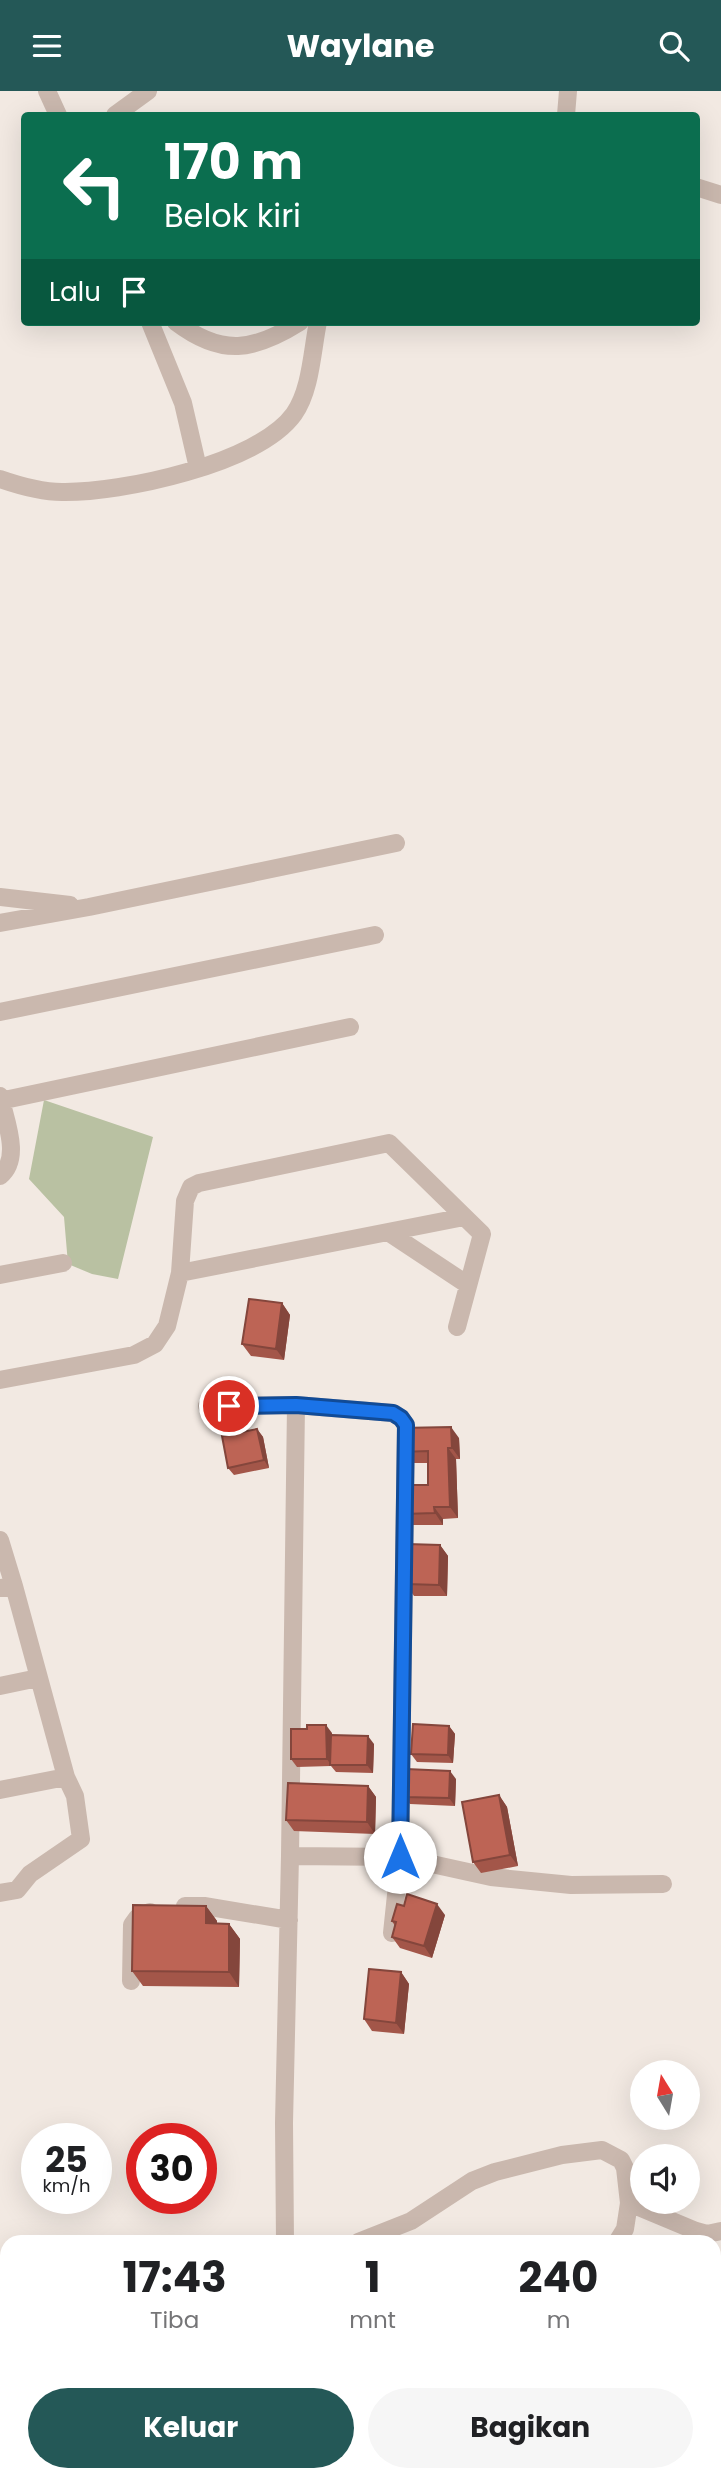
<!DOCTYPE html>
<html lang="id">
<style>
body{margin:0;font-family:Poppins,sans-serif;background:#f6f6f6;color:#202124;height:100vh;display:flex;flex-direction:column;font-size:26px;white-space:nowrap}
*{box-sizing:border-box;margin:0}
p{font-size:23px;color:#757577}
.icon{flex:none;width:38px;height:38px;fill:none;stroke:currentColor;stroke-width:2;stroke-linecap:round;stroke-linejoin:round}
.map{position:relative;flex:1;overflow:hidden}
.sheet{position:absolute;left:0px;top:2144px;width:721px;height:247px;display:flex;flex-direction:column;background:#fff;border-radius:21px 21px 0 0;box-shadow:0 7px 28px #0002}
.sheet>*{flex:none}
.guide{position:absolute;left:21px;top:21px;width:679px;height:214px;border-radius:7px;box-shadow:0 7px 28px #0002;background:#0b6e4f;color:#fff;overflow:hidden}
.needle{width:46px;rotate:349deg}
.controls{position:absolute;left:630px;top:1969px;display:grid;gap:14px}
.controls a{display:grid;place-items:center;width:70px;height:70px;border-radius:50%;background:#fff;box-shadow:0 7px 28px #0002;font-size:35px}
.speed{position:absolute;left:21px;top:2032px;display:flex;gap:14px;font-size:35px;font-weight:700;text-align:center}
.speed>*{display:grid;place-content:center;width:91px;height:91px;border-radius:50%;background:#fff;box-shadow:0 7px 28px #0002;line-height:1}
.speed small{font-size:18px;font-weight:400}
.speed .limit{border:10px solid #d22;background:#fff;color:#111}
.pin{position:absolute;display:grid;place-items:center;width:60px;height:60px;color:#fff;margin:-30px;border:4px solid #fff;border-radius:50%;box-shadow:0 2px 7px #0007}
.me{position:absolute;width:77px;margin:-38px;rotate:0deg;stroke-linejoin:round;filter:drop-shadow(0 0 5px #0008)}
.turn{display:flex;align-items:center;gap:24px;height:147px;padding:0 28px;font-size:32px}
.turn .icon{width:91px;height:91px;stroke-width:2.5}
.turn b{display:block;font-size:49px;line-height:60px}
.then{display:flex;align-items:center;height:66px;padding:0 28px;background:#0003;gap:14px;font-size:26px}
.eta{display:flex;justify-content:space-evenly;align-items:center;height:119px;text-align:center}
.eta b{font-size:42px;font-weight:700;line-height:49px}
.cta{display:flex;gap:14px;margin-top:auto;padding:14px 28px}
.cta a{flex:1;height:80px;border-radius:42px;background:#245857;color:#fff;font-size:28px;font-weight:700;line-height:80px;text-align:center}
.cta a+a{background:#f6f6f6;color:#202124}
header{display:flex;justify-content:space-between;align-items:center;height:91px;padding:0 28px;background:#245857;color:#fff;font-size:32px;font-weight:700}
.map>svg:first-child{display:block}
.green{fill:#b9c1a2}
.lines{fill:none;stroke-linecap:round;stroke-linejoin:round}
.minor{stroke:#cab8ae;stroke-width:18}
.wall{fill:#a35649}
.shaded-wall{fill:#84463c}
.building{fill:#bd6455;stroke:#84463c;stroke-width:2}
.route-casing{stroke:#114b97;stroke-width:18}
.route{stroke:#1a73e8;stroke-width:12}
</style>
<header><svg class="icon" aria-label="menu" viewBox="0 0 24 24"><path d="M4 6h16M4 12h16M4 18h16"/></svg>Waylane<svg class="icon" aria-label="search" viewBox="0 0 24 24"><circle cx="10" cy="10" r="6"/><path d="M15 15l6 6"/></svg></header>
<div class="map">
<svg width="721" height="2389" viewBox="0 0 721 2389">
<rect width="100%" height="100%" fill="#f2e9e2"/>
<path class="green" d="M44,1009L153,1046L118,1188L92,1183L68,1173L64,1126L29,1088Z"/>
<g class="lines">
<path class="minor" d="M47,0L58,24
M115,24L148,0
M566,24L568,0
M696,96L721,104
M150,231L183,312L198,377
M176,231C222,266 254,260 300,231
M0,388C20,395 40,401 62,401C121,402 258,373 294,323C311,299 312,260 318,231
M0,806L70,814
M0,832L89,816L396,752
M0,921L375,844
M0,1005C5,1029 22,1067 0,1085
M0,1010L350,936
M388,1141L468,1194
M180,1182L464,1126
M0,1184L63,1172
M0,1289L134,1264L155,1253L167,1235L180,1182L185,1110L191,1096L199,1092L389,1052L482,1143L457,1236
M207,1315L296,1314L393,1322L401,1327L406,1334L400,1766L392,1842
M0,1449L14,1495L0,1497
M0,1595L38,1587
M0,1699L66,1686L14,1495
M290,1765L400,1766L491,1786L571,1794L663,1793
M0,1802L17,1799L30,1783L81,1748L75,1705L66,1686
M185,1815H204L289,1829
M131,1890L132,1834L137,1827L150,1821
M629,2112L696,2140L707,2143L721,2140
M285,2151L284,2032L290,1765L296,1314
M358,2151L411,2130L472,2090L495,2081L562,2064L602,2059L621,2069L625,2077L629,2112L625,2138L617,2151
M0,2254L7,2268
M0,2343L7,2341
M67,2384L70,2389
M310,2384L312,2389
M329,2389L338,2384"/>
</g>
<path class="wall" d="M282,1212L290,1224L284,1269L251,1265L242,1253Z
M257,1338L263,1346L269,1377L234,1384L228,1377Z
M459,1347L460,1368H456L458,1427L443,1428V1434H411L403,1423L428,1394V1372H409L400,1361Z
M440,1454L448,1465L447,1505H414L406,1493Z
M449,1635L455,1643L453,1672L417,1671L411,1663Z
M332,1642V1644L374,1653L373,1682L336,1681L331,1675L297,1676L291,1668Z
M456,1688L455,1715L410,1713L404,1706Z
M368,1695L376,1706L375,1743L294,1740L286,1729Z
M499,1704L507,1716L518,1775L481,1782L473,1771Z
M206,1815L217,1830V1833H229L240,1848L239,1896L143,1895L132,1880Z
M404,1815L445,1824L432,1867L400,1857L392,1846L395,1835L392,1830Z
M401,1881L409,1893L404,1943L372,1940L364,1928Z"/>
<path class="shaded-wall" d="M282,1212L290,1224L284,1269L276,1258Z
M451,1336L459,1347L460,1368L452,1357Z
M257,1338L263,1346L269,1377L264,1369Z
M448,1357L456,1368L458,1427L450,1416Z
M434,1416L443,1428V1434L435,1422Z
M440,1454L448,1465L447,1505L439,1494Z
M326,1634L332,1642V1674H331L327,1668Z
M449,1635L455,1643L453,1672L448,1664Z
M368,1645L374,1653L373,1682L367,1674Z
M450,1680L456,1688L455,1715L449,1707Z
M368,1695L376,1706L375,1743L367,1731Z
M499,1704L507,1716L518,1775L510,1764Z
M437,1813L445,1824L432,1867L424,1855Z
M206,1815L217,1830V1847L206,1832Z
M229,1833L240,1848L239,1896L229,1881Z
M401,1881L409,1893L404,1943L396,1932Z"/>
<path class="building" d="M249,1208L282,1212L276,1258L242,1253Z
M451,1336L452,1357H448L450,1416H434L435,1422L403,1423V1394H428V1360L400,1361V1337Z
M257,1338L264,1369L228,1377L222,1345Z
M407,1453L440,1454L439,1494L406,1493Z
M413,1633L449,1635L448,1664L411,1663Z
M307,1634H326L327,1668H291V1638H307Z
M331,1644L368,1645L367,1674H330Z
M406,1678L450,1680L449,1707L404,1706Z
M288,1692L368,1695L367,1731L286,1729Z
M499,1704L510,1764L473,1771L462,1711Z
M407,1803L437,1813L424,1855L392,1846L396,1831L392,1830L397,1813L404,1815Z
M133,1814L206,1815V1832L229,1833V1881L132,1880Z
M369,1878L401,1881L396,1932L364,1928Z"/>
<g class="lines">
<defs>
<path id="route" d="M229,1315L296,1314L393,1322L401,1327L406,1334L400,1766"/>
</defs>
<use href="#route" class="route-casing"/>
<use href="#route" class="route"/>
</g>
</svg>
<div class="controls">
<a><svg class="needle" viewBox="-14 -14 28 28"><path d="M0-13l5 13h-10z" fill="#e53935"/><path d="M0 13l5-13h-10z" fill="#757577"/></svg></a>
<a><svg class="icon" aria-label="sound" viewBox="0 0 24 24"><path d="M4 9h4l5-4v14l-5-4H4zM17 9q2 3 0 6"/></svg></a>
</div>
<div class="speed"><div>25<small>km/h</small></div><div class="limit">30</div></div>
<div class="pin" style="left:229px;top:1315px;background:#d93025"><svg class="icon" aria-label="arrive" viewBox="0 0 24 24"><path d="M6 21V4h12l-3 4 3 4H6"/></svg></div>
<svg class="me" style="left:400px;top:1766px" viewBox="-20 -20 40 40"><circle r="19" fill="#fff"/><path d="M0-13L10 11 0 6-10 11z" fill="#1a73e8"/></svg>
<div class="guide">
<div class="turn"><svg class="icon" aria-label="left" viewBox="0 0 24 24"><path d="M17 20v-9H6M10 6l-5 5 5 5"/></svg><div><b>170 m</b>Belok kiri</div></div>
<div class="then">Lalu<svg class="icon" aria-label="arrive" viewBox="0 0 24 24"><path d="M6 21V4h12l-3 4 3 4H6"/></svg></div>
</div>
<section class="sheet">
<div class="eta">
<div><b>17:43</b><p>Tiba</p></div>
<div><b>1</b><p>mnt</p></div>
<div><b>240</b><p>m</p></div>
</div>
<div class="cta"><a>Keluar</a><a>Bagikan</a></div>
</section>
</div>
